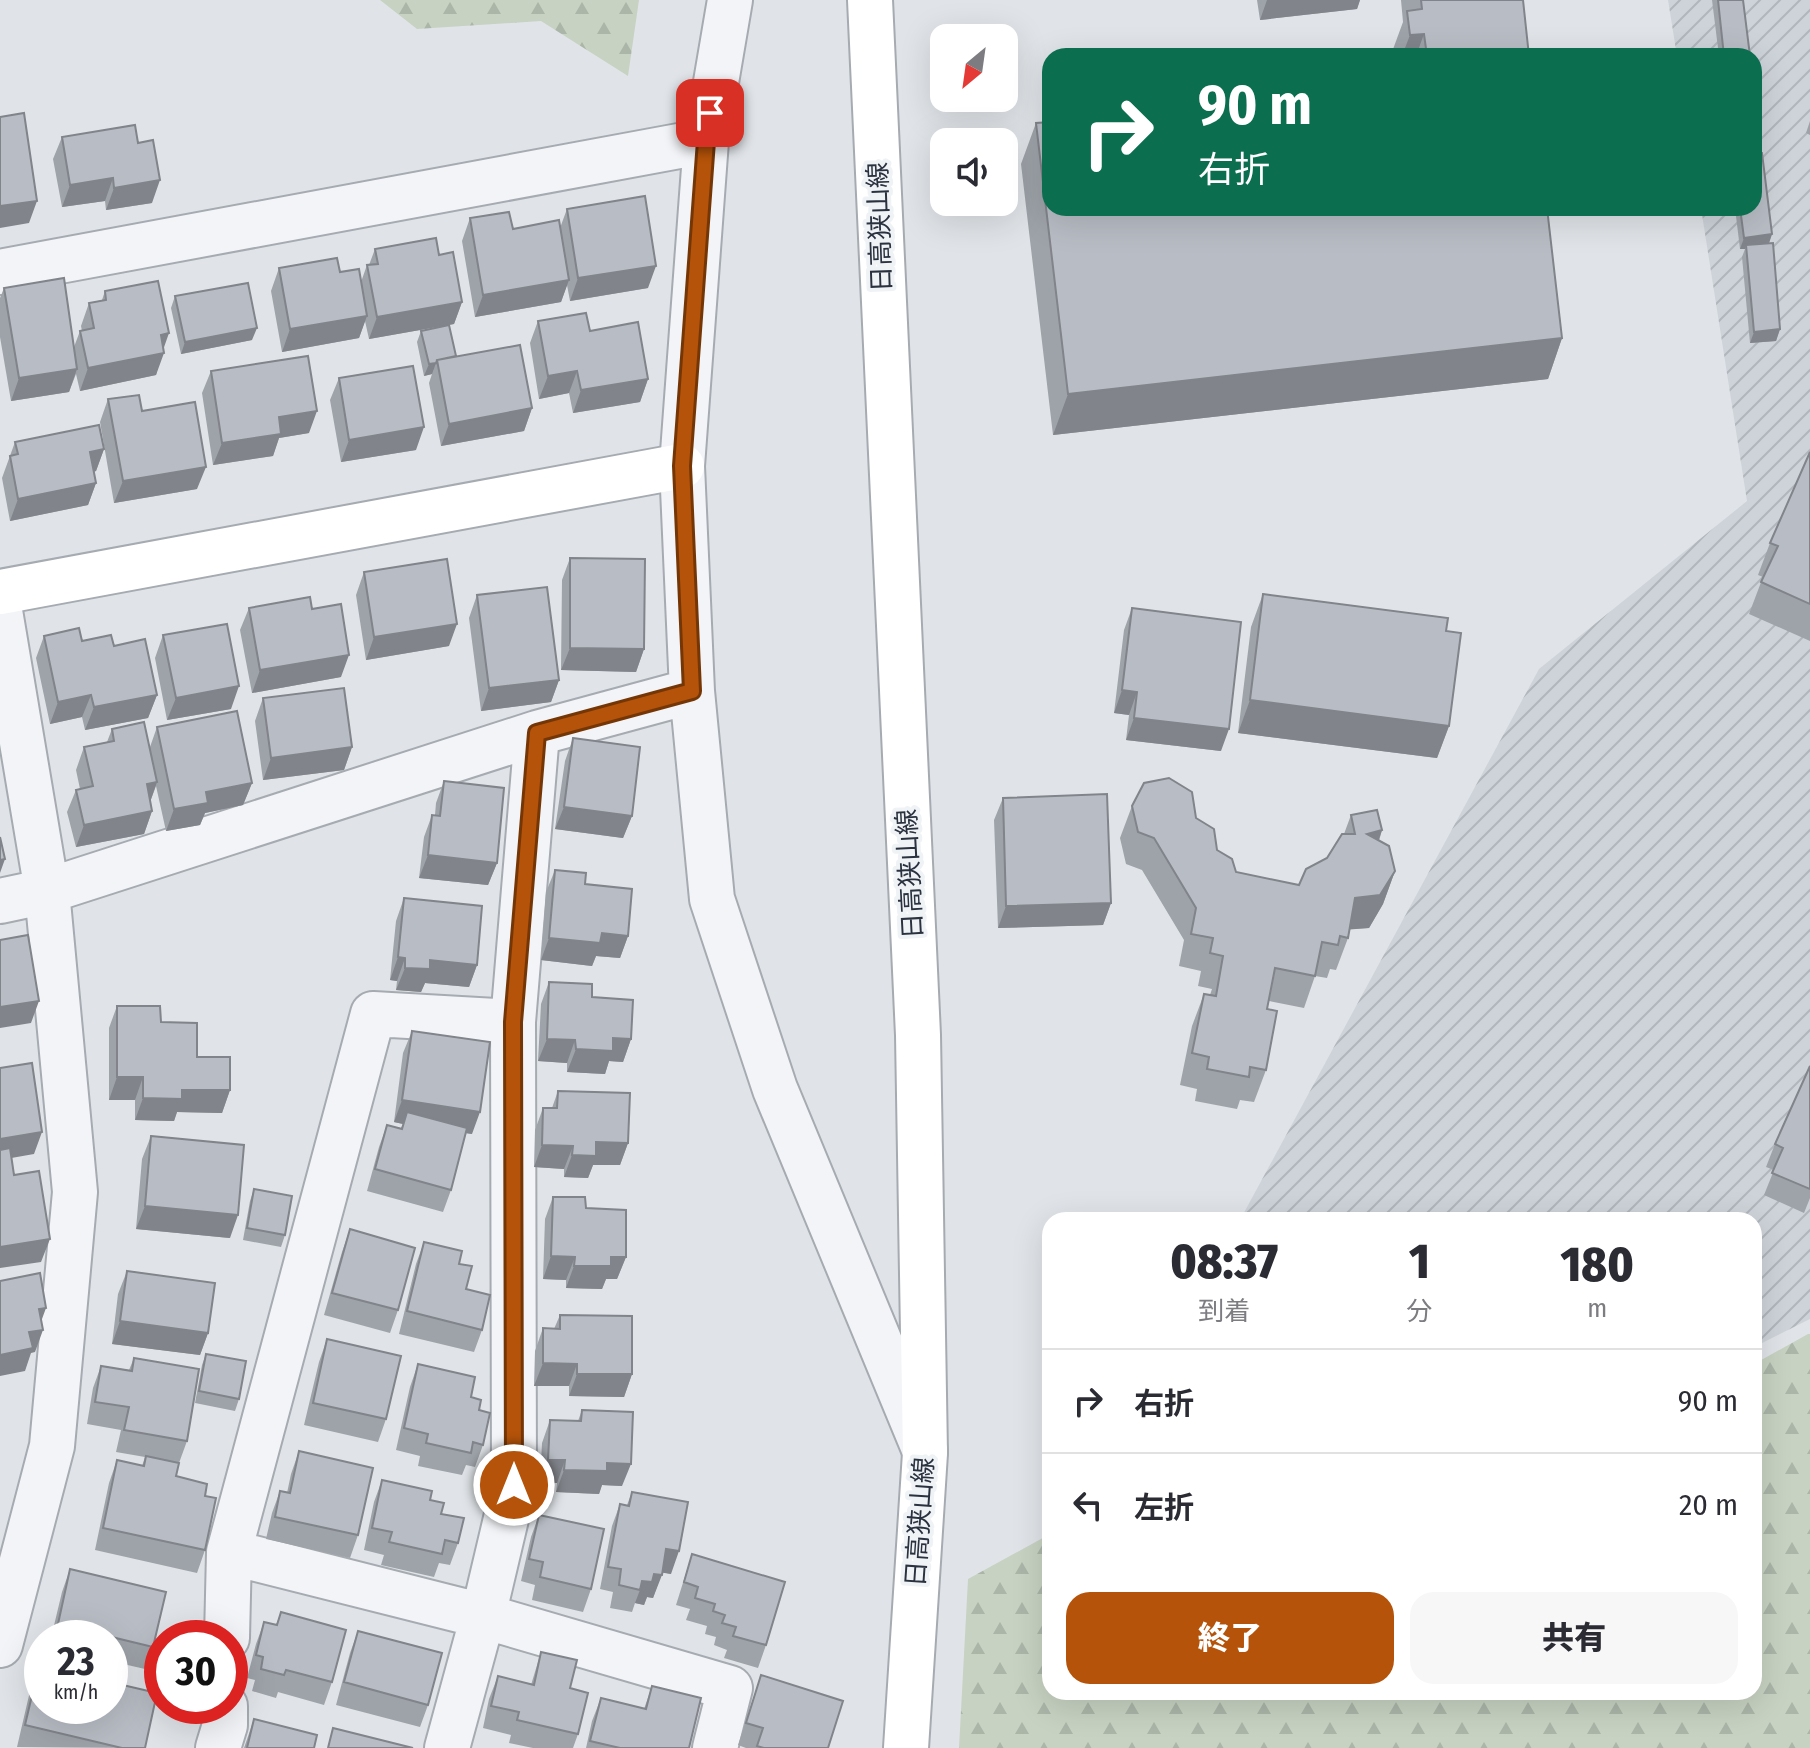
<!DOCTYPE html>
<html lang="ja">
<meta charset="utf-8">
<style>
body{margin:0;font-family:"Fira Sans Condensed","Noto Sans JP",sans-serif;background:#f7f7f7;color:#2b2b33;height:100vh;display:flex;flex-direction:column;font-size:30px;white-space:nowrap}
*{box-sizing:border-box;margin:0}
p{font-size:26px;color:#7c7c81}
.icon{flex:none;width:44px;height:44px;fill:none;stroke:currentColor;stroke-width:2;stroke-linecap:round;stroke-linejoin:round}
.map{position:relative;flex:1;overflow:hidden}
.side{position:absolute;left:1042px;top:1212px;width:720px;height:488px;display:flex;flex-direction:column;background:#fff;border-radius:24px;box-shadow:0 8px 32px #0002}
.side>*{flex:none}
.top-card{position:absolute;left:1042px;top:48px;width:720px;height:168px;border-radius:24px;box-shadow:0 8px 32px #0002;background:#0b6e4f;color:#fff;overflow:hidden}
.needle{width:52px;rotate:209deg}
.tools{position:absolute;left:930px;top:24px;display:grid;gap:16px}
.tools a{display:grid;place-items:center;width:88px;height:88px;border-radius:16px;background:#fff;box-shadow:0 8px 32px #0002;font-size:40px}
.speed{position:absolute;left:24px;top:1620px;display:flex;gap:16px;font-size:40px;font-weight:700;text-align:center}
.speed>*{display:grid;place-content:center;width:104px;height:104px;border-radius:50%;background:#fff;box-shadow:0 8px 32px #0002;line-height:1}
.speed small{font-size:20px;font-weight:400}
.speed .limit{border:12px solid #d22;background:#fff;color:#111}
.pin{position:absolute;display:grid;place-items:center;width:68px;height:68px;color:#fff;margin:-34px;border-radius:16px;box-shadow:0 4px 12px #0006}
.me{position:absolute;width:88px;margin:-44px;rotate:0deg;stroke-linejoin:round;filter:drop-shadow(0 0 6px #0008)}
.turn{display:flex;align-items:center;gap:28px;height:168px;padding:0 24px;font-size:36px}
.turn .icon{width:104px;height:104px;stroke-width:2.5}
.turn b{display:block;font-size:56px;line-height:68px}
.eta{display:flex;justify-content:space-evenly;align-items:center;height:136px;text-align:center}
.eta b{font-size:48px;font-weight:800;line-height:56px}
.action{display:flex;gap:16px;margin-top:auto;padding:16px 24px}
.action a{flex:1;height:92px;border-radius:24px;background:#b45309;color:#fff;font-size:32px;font-weight:800;line-height:92px;text-align:center}
.action a+a{background:#f7f7f7;color:#2b2b33}
ul{padding:0;list-style:none}
li{display:flex;align-items:center;gap:24px;height:104px;padding:0 24px;border-top:2px solid #e1e1e2}
li div{flex:1}
li b{display:block;font-size:30px}
li em{font-style:normal}
.map>svg:first-child{display:block}
.industrial{fill:url(#industrial-furrows)}
.forest{fill:url(#forest-firs)}
.lines{fill:none;stroke-linecap:round;stroke-linejoin:round}
.street-casing{stroke:#a6abb2;stroke-width:48}
.secondary-casing{stroke:#a6abb2;stroke-width:48}
.street{stroke:#f3f4f7;stroke-width:44}
.secondary{stroke:#fff;stroke-width:44}
.wall{fill:#9ea3a9}
.shaded-wall{fill:#81848a}
.building{fill:#b8bdc5;stroke:#81848a;stroke-width:2}
.route-casing{stroke:#753606;stroke-width:20}
.route{stroke:#b45309;stroke-width:14}
.labels{text-anchor:middle;dominant-baseline:central;stroke-width:8;stroke-linejoin:round;paint-order:stroke}
.street-label{font-size:26px;fill:#2a323f;stroke:#f0f3f6}
</style>
<div class="map">
<svg width="1810" height="1748" viewBox="0 0 1810 1748">
<defs>
<pattern id="industrial-furrows" width="10" height="10" patternUnits="userSpaceOnUse" patternTransform="scale(2)"><rect width="10" height="10" fill="#ced3da"/><path d="M-1 1l2-2M0 10L10 0M9 11l2-2" fill="none" stroke="#b1b6bc"/></pattern>
<pattern id="forest-firs" width="22" height="20" patternUnits="userSpaceOnUse" patternTransform="scale(2)"><rect width="22" height="20" fill="#c7d2c2"/><path d="M5 1l3.5 6h-7zM16 11l3.5 6h-7z" fill="#abb5a8"/></pattern>
</defs>
<rect width="100%" height="100%" fill="#e0e4e8"/>
<path class="industrial" d="M1668,0H1810V1319L1754,1347V1220H1240L1539,669L1747,501L1701,208H1754V56H1677Z"/>
<path class="forest" d="M380,0H639L628,76L541,21L417,29Z
M1808,1334H1810V1748H959L968,1579L1050,1534V1692H1754V1364Z"/>
<g class="lines">
<defs>
<path id="street" d="M730,0L706,141L682,466L692,691L712,899L775,1089L925,1451
M0,272L706,141
M0,611L47,891L75,1192L52,1446L0,1645
M0,901L47,891L537,733L692,691
M229,1552L483,1616L730,1688L715,1748
M227,1638L229,1552L373,1014L513,1022
M218,1748L225,1725V1706
M447,1748L483,1616L514,1485L513,1022L537,733"/>
<path id="secondary" d="M870,0L918,1035L925,1453L906,1748
M0,592L682,466"/>
</defs>
<use href="#street" class="street-casing"/>
<use href="#secondary" class="secondary-casing"/>
<use href="#street" class="street"/>
<use href="#secondary" class="secondary"/>
</g>
<path class="wall" d="M1257,0H1360L1357,9L1260,20Z
M1401,0H1523L1529,56H1393L1392,52L1403,22Z
M1712,0H1743L1750,56H1719Z
M1810,121V135L1806,133Z
M1036,123L1562,338L1548,379L1053,435L1021,164Z
M62,137L138,143L152,203L106,210L105,201L62,207L53,159Z
M1735,208H1754L1772,234L1769,243L1780,329L1776,341L1750,343L1742,257L1745,249H1740Z
M567,209L648,288L570,301L567,285L561,302L475,317L462,241L470,218L513,229L560,228Z
M375,249L439,255L462,302L454,324L369,339L365,321L359,338L282,352L271,291L279,268L340,272L361,282L367,265H369Z
M4,288L74,347L80,331H82L81,326L89,303L102,300L105,291L163,348L156,375L80,391L76,374L69,392L11,401L0,337V298Z
M175,296L252,340L181,354L171,308Z
M538,321L590,331L648,379L640,402L573,413L569,393L539,399L530,343Z
M421,331L456,356L532,408L524,431L441,446L429,383L432,374L424,376L417,342Z
M211,371L309,433L279,438L273,456L213,465L202,393Z
M339,378L416,450L341,462L330,400Z
M108,399L197,489L114,503L100,422Z
M15,442L104,449L96,471L94,472L96,483L88,505L10,521L2,478Z
M1810,452V641L1749,614L1763,577L1758,575L1770,543Z
M570,558L644,649L636,672L561,670L562,580Z
M364,572L449,646L366,660L356,595Z
M1263,594L1446,631L1449,726L1437,758L1238,733L1251,627Z
M477,595L559,680L551,702L481,711L469,618Z
M249,608L312,609L341,677L252,693L240,630Z
M1132,608L1221,751L1126,740L1129,715L1114,713L1124,630Z
M163,635L231,709L167,720L155,658Z
M44,636L114,646L157,695L148,718L85,730L82,717L50,724L36,658Z
M263,698L352,747L344,770L263,780L255,721Z
M157,727L252,783L243,805L205,813L200,825L166,831L156,786L150,802L152,811L144,834L76,847L67,812L76,790L80,789L76,770L84,747L107,742L112,729L150,747Z
M573,738L632,816L623,838L555,829L565,761Z
M444,781L497,863L488,885L419,878L424,837L432,815H435L436,803Z
M1003,798L1111,903L1103,925L998,928L994,820Z
M1132,806L1196,818L1217,850L1236,872L1299,885L1327,858L1344,834L1351,815L1382,830L1379,841L1395,871L1383,904L1369,928L1349,929L1348,938L1336,970L1330,969L1327,978L1315,976L1304,1008L1269,1001L1267,1009L1266,1070L1254,1102L1240,1100L1237,1109L1195,1101L1197,1089L1180,1085L1192,1026L1204,994L1210,995L1212,989L1198,986L1201,971L1179,966L1184,940L1142,870L1126,864L1120,838Z
M555,870L585,884L628,936L620,958L596,956L592,966L541,960L546,892Z
M404,898L477,965L469,987L425,983L421,992L396,990L397,981L390,980L396,921Z
M549,982L592,997L631,1039L623,1062L609,1061L605,1074L567,1072V1063L538,1061L541,1004Z
M117,1006L161,1022L230,1090L222,1113L177,1112L174,1121L135,1120V1100H109V1028Z
M412,1031L472,1134L466,1133L451,1190L443,1212L367,1191L379,1147L387,1125L401,1128L403,1124L394,1122L403,1053Z
M1810,1066V1198L1804,1213L1764,1195L1774,1170L1766,1167L1775,1144Z
M558,1091L628,1143L620,1165H593L588,1178L564,1177V1169L534,1167L535,1130L543,1108H552Z
M151,1136L230,1238L136,1229L142,1159Z
M254,1189L285,1235L281,1247L243,1240L250,1201Z
M553,1197L586,1208L626,1257L617,1279H606L602,1289L566,1288V1280L543,1279L545,1219Z
M350,1229L398,1310L390,1333L324,1315L342,1252Z
M424,1242L459,1264L466,1289L482,1330L474,1352L399,1334L416,1264Z
M127,1271L208,1333L200,1355L112,1344L118,1294Z
M560,1315L632,1374L624,1397L569,1396V1386H534L535,1351L543,1328L554,1329Z
M327,1339L386,1419L378,1442L304,1425L319,1362Z
M206,1354L239,1399L235,1411L195,1403L202,1365Z
M134,1358L187,1441L179,1463L176,1476L205,1496V1550L197,1573L95,1550L109,1483L117,1460L142,1466L145,1457L116,1452L121,1430L87,1424L93,1388L101,1366L129,1370Z
M418,1364L471,1397L479,1410L483,1445L475,1467L466,1465L462,1475L418,1466L420,1456L396,1450L410,1387Z
M582,1410L622,1486L602,1485L599,1494L556,1492L557,1483L540,1482L542,1443L550,1420L578,1421Z
M299,1451L358,1535L350,1558L266,1539L272,1513L280,1491L287,1493L291,1474Z
M382,1480L430,1500L441,1514L458,1543L450,1565L439,1563L434,1577L381,1565L384,1555L364,1550L374,1502Z
M632,1492L671,1574L662,1572L653,1598L647,1597L644,1605L635,1603L632,1612L610,1608L613,1592L600,1589L612,1526L620,1504L627,1505Z
M539,1515L591,1589L583,1612L532,1600L535,1585L521,1581L531,1537Z
M692,1554L766,1645L758,1668L724,1658L727,1650L714,1645L716,1637L705,1634L707,1626L686,1620L690,1609L676,1605Z
M70,1569L153,1647L145,1669L110,1661V1638H51L62,1592Z
M281,1612L332,1682L324,1705L278,1692L276,1698L252,1691L255,1680L247,1678L256,1644L264,1622L276,1625Z
M358,1631L428,1705L420,1727L336,1705L350,1653Z
M42,1648V1706L145,1748L17,1747L37,1661Z
M541,1652L570,1688L578,1734L573,1748H533L509,1743L511,1735L483,1728L489,1699L498,1676L531,1685Z
M761,1675L828,1748H746L738,1745Z
M652,1686L689,1748H586L592,1721L601,1698L644,1709Z
M254,1719L314,1748H244Z"/>
<path class="shaded-wall" d="M1267,0H1360L1357,9L1260,20Z
M1424,34L1416,56H1402L1410,35Z
M113,178L105,201L62,207L70,185Z
M160,180L152,203L106,210L114,188Z
M37,201L29,223L0,228V206Z
M1772,234L1768,246L1746,245L1745,249H1740L1744,238Z
M656,266L648,288L570,301L578,278Z
M569,280L561,302L475,317L483,295Z
M462,302L454,324L369,339L377,317Z
M367,316L359,338L282,352L290,329Z
M257,328L252,340L181,354L185,342Z
M1780,329L1776,341L1750,343L1754,332Z
M169,333L162,353H164L156,375L80,391L88,368L161,335Z
M1562,338L1548,379L1053,435L1068,394Z
M436,363L432,374L424,376L429,364Z
M77,369L69,392L11,401L19,378Z
M577,371L569,393L539,399L548,376Z
M648,379L640,402L573,413L581,390Z
M532,408L524,431L441,446L449,424Z
M317,411L309,433L279,438L273,456L213,465L222,443L279,417Z
M424,427L416,450L341,462L349,440Z
M104,449L96,471L82,474L90,452Z
M206,467L197,489L114,503L123,481Z
M96,483L88,505L10,521L18,499Z
M457,624L449,646L366,660L374,637Z
M570,648L644,649L636,672L561,670Z
M349,655L341,677L252,693L260,670Z
M559,680L551,702L481,711L489,688Z
M239,686L231,709L167,720L176,698Z
M1122,690L1137,692L1129,715L1114,713Z
M91,695L82,717L50,724L58,702Z
M157,695L148,718L85,730L94,707Z
M1250,700L1449,726L1437,758L1238,733Z
M1134,718L1229,729L1221,751L1126,740Z
M352,747L344,770L263,780L271,758Z
M157,782L149,805L147,784Z
M252,783L243,805L205,813L200,825L166,831L174,809L206,792Z
M564,807L632,816L623,838L555,829Z
M152,811L144,834L76,847L84,825Z
M1382,830L1371,863L1367,834Z
M428,855L497,863L488,885L419,878Z
M5,859L0,873V860Z
M1395,871L1383,904L1369,928L1343,930L1355,898Z
M1111,903L1103,925L998,928L1006,906Z
M602,933L628,936L620,958L596,956L592,966L541,960L549,938Z
M398,957L405,958L397,981L390,980Z
M430,960L477,965L469,987L425,983L421,992L396,990L405,968Z
M39,1001L31,1023L0,1028V1007Z
M613,1038L631,1039L623,1062L609,1061L605,1074L567,1072L576,1049Z
M547,1039L575,1040L567,1063L538,1061Z
M117,1077H143L135,1100H109Z
M182,1090H230L222,1113L177,1112L174,1121L135,1120L143,1098Z
M402,1100L480,1112L472,1134L403,1124L407,1112L403,1124L394,1122Z
M42,1132L34,1154L0,1160V1139Z
M596,1142L628,1143L620,1165H593L588,1178L564,1177L572,1155Z
M542,1145L573,1146L564,1169L534,1167Z
M145,1206L238,1215L230,1238L136,1229Z
M50,1239L41,1262L0,1268V1247Z
M551,1256L575,1257L566,1280L543,1279Z
M611,1257H626L617,1279H606L602,1289L566,1288L574,1266Z
M46,1308L38,1330L39,1309Z
M120,1321L208,1333L200,1355L112,1344Z
M43,1330L35,1352L31,1353L25,1371L0,1376V1355L29,1332Z
M543,1363L577,1364L569,1386H534Z
M577,1374H632L624,1397L569,1396Z
M548,1460H565L557,1483L540,1482Z
M607,1463L631,1464L622,1486L602,1485L599,1494L556,1492L564,1470Z
M666,1549L679,1551L671,1574L658,1572Z
M654,1574L662,1575L653,1598L647,1597L644,1605L635,1603L640,1590L642,1581Z"/>
<path class="building" d="M1421,0H1523L1529,56H1427L1424,34L1410,35L1407,11L1422,9Z
M1718,0H1743L1750,56H1724Z
M24,113L37,201L0,206V117Z
M1050,122V208H1547L1562,338L1068,394L1036,123Z
M135,125L138,143L153,140L160,180L114,188L113,178L70,185L62,137Z
M1762,153L1772,234L1744,238L1740,208H1754V154Z
M645,196L656,266L578,278L567,209Z
M509,212L513,229L559,220L569,280L483,295L470,218Z
M436,238L439,255L453,252L462,302L377,317L367,265L378,264L375,249Z
M1773,243L1780,329L1754,332L1746,245Z
M337,258L340,272L359,269L367,316L290,329L279,268Z
M64,278L77,369L19,378L4,288Z
M158,281L169,333L161,335L164,353L88,368L80,331L94,328L89,303L106,300L105,291Z
M248,283L257,328L185,342L175,296Z
M586,313L590,331L638,322L648,379L581,390L577,371L548,376L538,321Z
M449,325L456,356L437,360L436,363L429,364L421,331Z
M520,345L532,408L449,424L437,360Z
M308,356L317,411L279,417L281,434L222,443L211,371Z
M413,366L424,427L349,440L339,378Z
M139,395L142,411L195,402L206,467L123,481L108,399Z
M99,425L104,449L90,452L96,483L18,499L10,456L18,454L15,442Z
M1810,452V604L1761,582L1778,546L1770,543Z
M570,558L645,559L644,649L570,648Z
M447,559L457,624L374,637L364,572Z
M547,587L559,680L489,688L477,595Z
M1263,594L1448,618L1446,631L1461,633L1449,726L1250,700Z
M310,597L312,609L341,604L349,655L260,670L249,608Z
M1132,608L1241,622L1229,729L1134,718L1137,692L1122,690Z
M227,624L239,686L176,698L163,635Z
M79,628L82,641L111,635L114,646L145,639L157,695L94,707L91,695L58,702L44,636Z
M344,688L352,747L271,758L263,698Z
M237,711L252,783L206,792L208,803L174,809L157,727Z
M144,722L157,782L147,784L152,811L84,825L76,790L93,786L84,747L114,741L112,729Z
M573,738L640,747L632,816L564,807Z
M1169,778L1192,792L1196,818L1214,829L1217,850L1232,859L1236,872L1299,885L1306,869L1327,858L1342,834H1355L1351,815L1377,810L1382,830L1367,834L1389,846L1395,871L1380,895L1355,898L1348,938L1340,936L1338,945L1322,942L1315,976L1275,968L1267,1009L1277,1011L1266,1070L1250,1067L1249,1077L1207,1069L1209,1057L1192,1053L1204,994L1216,996L1223,956L1210,953L1213,938L1191,934L1196,908L1154,838L1138,832L1132,806L1144,783Z
M444,781L504,788L497,863L428,855L432,815L440,816Z
M1107,794L1111,903L1006,906L1003,798Z
M0,837L5,859L0,860Z
M555,870L586,873L585,884L632,889L628,936L602,933L600,943L549,938Z
M404,898L482,906L477,965L430,960V969L405,968V958L398,957Z
M28,935L39,1001L0,1007V940Z
M549,982L592,984V997L633,1000L631,1039L613,1038V1051L576,1049L575,1040L547,1039Z
M117,1006H160L161,1022L197,1023V1057H230V1090H182V1099L143,1098V1077H117Z
M412,1031L490,1042L480,1112L402,1100Z
M32,1063L42,1132L0,1139V1068Z
M1810,1066V1189L1772,1173L1783,1148L1775,1144Z
M558,1091L630,1093L628,1143L596,1142V1156L572,1155L573,1146L542,1145L543,1108H557Z
M407,1112L467,1128L451,1190L375,1169L387,1125L402,1129Z
M151,1136L244,1145L238,1215L145,1206Z
M10,1148L14,1175L39,1171L50,1239L0,1247V1150Z
M254,1189L292,1196L285,1235L247,1228Z
M553,1197H585L586,1208L626,1210V1257H611V1266H574L575,1257L551,1256Z
M350,1229L415,1248L398,1310L332,1293Z
M424,1242L462,1251L459,1264L472,1266L466,1289L490,1295L482,1330L407,1311Z
M127,1271L215,1283L208,1333L120,1321Z
M40,1273L46,1308L39,1309L43,1330L29,1332L33,1348L0,1355V1281Z
M560,1315L632,1316V1374H577V1364L543,1363V1328L560,1329Z
M327,1339L401,1356L386,1419L313,1403Z
M206,1354L246,1361L239,1399L199,1391Z
M134,1358L199,1369L187,1441L124,1430L129,1407L95,1402L101,1366L132,1371Z
M418,1364L475,1377L471,1397L481,1400L479,1410L490,1413L483,1445L473,1442L471,1453L426,1443L428,1434L404,1428Z
M582,1410L633,1412L631,1464L607,1463V1471L564,1470L565,1460H548L550,1420L581,1421Z
M299,1451L373,1468L358,1535L275,1517L280,1491L290,1493Z
M146,1456L179,1463L176,1476L207,1484L205,1496L216,1498L205,1550L103,1528L117,1460L144,1466Z
M382,1480L432,1491L430,1500L444,1503L441,1514L464,1518L458,1543L445,1540L442,1554L389,1542L392,1532L372,1528Z
M632,1492L688,1502L679,1551L666,1549L662,1575L654,1574L652,1582L642,1581L640,1590L619,1585L621,1569L608,1567L620,1504L629,1506Z
M539,1515L604,1529L591,1589L540,1577L543,1562L529,1559Z
M692,1554L785,1582L766,1645L733,1636L736,1627L722,1623L725,1615L713,1611L715,1604L695,1598L698,1587L684,1582Z
M70,1569L166,1592L153,1647L58,1624Z
M281,1612L346,1630L332,1682L286,1670L284,1675L261,1669L263,1657L256,1655L264,1622L277,1625Z
M358,1631L442,1653L428,1705L344,1682Z
M541,1652L577,1660L570,1688L588,1693L578,1734L517,1720L519,1712L491,1706L498,1676L534,1685Z
M42,1653V1706H110V1682L157,1693L145,1748H122L25,1725Z
M761,1675L843,1701L828,1748H764L757,1746L763,1728L746,1723Z
M652,1686L701,1698L689,1748H620L590,1741L601,1698L646,1709Z
M254,1719L317,1735L314,1748H247Z
M333,1728L413,1748H328Z"/>
<g class="lines">
<defs>
<path id="route" d="M514,1485L513,1022L537,733L692,691L682,466L706,141L710,113"/>
</defs>
<use href="#route" class="route-casing"/>
<use href="#route" class="route"/>
</g>
<g class="labels">
<g class="street-label">
<text transform="translate(880 227) rotate(-92)">日高狭山線</text>
<text transform="translate(910 874) rotate(-93)">日高狭山線</text>
<text transform="translate(920 1522) rotate(-86)">日高狭山線</text>
</g>
</g>
</svg>
<div class="tools">
<a><svg class="needle" viewBox="-14 -14 28 28"><path d="M0-13l5 13h-10z" fill="#e53935"/><path d="M0 13l5-13h-10z" fill="#7c7c81"/></svg></a>
<a><svg class="icon" aria-label="sound" viewBox="0 0 24 24"><path d="M4 9h4l5-4v14l-5-4H4zM17 9q2 3 0 6"/></svg></a>
</div>
<div class="speed"><div>23<small>km/h</small></div><div class="limit">30</div></div>
<div class="pin" style="left:710px;top:113px;background:#d93025"><svg class="icon" aria-label="arrive" viewBox="0 0 24 24"><path d="M6 21V4h12l-3 4 3 4H6"/></svg></div>
<svg class="me" style="left:514px;top:1485px" viewBox="-20 -20 40 40"><circle r="17" fill="#b45309" stroke="#fff" stroke-width="3"/><path d="M0-11L8 9 0 5-8 9z" fill="#fff"/></svg>
<div class="top-card">
<div class="turn"><svg class="icon" aria-label="right" viewBox="0 0 24 24"><path d="M7 20v-9h11M14 6l5 5-5 5"/></svg><div><b>90 m</b>右折</div></div>
</div>
<section class="side">
<div class="eta">
<div><b>08:37</b><p>到着</p></div>
<div><b>1</b><p>分</p></div>
<div><b>180</b><p>m</p></div>
</div>
<ul>
<li><svg class="icon" aria-label="right" viewBox="0 0 24 24"><path d="M7 20v-9h11M14 6l5 5-5 5"/></svg><div><b>右折</b></div><em>90 m</em></li>
<li><svg class="icon" aria-label="left" viewBox="0 0 24 24"><path d="M17 20v-9H6M10 6l-5 5 5 5"/></svg><div><b>左折</b></div><em>20 m</em></li>
</ul>
<div class="action"><a>終了</a><a>共有</a></div>
</section>
</div>
